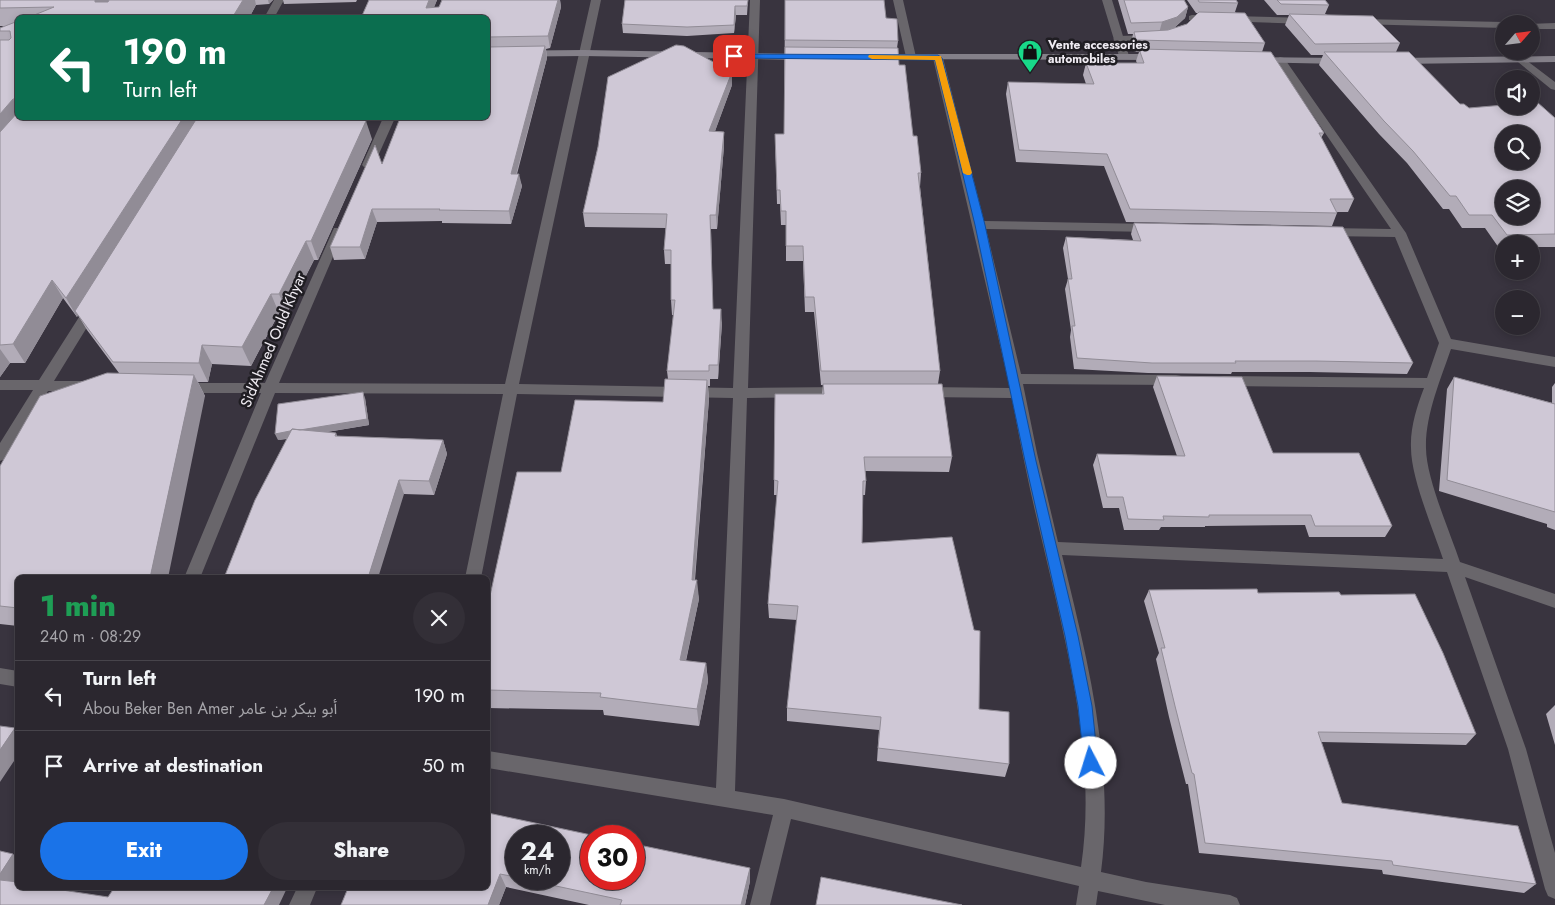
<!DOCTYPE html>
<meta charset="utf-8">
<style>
body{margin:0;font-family:Jost,"Noto Sans Arabic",sans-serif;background:#332f37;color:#f1f3f6;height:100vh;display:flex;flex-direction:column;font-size:19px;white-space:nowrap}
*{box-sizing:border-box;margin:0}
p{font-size:16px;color:#a6a5aa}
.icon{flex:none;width:28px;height:28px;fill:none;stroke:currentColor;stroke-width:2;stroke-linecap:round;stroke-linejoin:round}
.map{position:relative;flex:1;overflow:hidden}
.panel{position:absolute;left:15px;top:575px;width:475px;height:315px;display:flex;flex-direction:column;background:#2b272f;border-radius:8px;box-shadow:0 2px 8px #0003,0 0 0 1px #47444b}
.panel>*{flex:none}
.banner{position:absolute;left:15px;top:15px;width:475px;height:105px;border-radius:8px;box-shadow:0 2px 8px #0003,0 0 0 1px #47444b;background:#0b6e4f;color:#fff;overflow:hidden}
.needle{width:32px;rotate:62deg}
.tools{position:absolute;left:1495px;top:15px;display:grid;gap:10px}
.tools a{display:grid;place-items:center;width:45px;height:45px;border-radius:50%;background:#2b272f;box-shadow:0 2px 8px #0003,0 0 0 1px #47444b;font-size:25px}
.speed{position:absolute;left:505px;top:825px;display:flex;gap:10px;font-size:25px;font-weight:700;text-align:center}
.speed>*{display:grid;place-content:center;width:65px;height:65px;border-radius:50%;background:#2b272f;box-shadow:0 2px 8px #0003,0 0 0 1px #47444b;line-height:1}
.speed small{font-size:12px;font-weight:400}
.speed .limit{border:8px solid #d22;background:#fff;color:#111}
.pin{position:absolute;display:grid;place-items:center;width:42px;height:42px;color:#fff;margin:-21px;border-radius:10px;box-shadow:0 2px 8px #0006}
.me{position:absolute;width:55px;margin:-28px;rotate:355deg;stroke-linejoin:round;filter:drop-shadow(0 0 4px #0008)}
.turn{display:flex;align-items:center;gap:18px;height:105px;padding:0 25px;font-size:22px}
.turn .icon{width:65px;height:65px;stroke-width:2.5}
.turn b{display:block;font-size:35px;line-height:42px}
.round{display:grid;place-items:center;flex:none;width:52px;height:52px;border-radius:26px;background:#332f37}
.summary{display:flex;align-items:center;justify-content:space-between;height:85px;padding:0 25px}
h1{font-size:30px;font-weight:800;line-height:38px;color:#1e9e55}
.primary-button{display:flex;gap:10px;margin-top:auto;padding:10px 25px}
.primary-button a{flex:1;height:58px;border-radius:30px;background:#1a73e8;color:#fff;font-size:20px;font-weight:800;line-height:58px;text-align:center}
.primary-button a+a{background:#332f37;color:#f1f3f6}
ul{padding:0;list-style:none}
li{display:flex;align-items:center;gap:15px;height:70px;padding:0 25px;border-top:1px solid #47444b}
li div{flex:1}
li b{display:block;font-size:19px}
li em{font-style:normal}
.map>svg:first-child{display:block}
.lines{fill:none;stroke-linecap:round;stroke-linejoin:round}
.lane{fill:#69666b;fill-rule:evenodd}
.street{fill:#69666b;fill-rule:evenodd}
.secondary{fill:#848089;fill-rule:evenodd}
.wall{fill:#b2acb8;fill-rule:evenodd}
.shaded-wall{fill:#918c96}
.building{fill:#cfc8d6;stroke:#918c96;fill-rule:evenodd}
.route{fill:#1a73e8;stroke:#114b97}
.slow{fill:#f59e0b}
.labels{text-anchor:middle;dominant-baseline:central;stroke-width:5;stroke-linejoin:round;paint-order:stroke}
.far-poi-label{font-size:12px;font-weight:bold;fill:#efebf2;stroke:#1f1d22;text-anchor:start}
.street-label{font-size:15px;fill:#efebf2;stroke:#1f1d22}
</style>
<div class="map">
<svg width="1555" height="905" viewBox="0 0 1555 905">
<rect width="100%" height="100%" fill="#39343f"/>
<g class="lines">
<path class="lane" d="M1192,15L1308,18L1313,21L1308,24L1189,20V16Z
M1361,19L1504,22L1508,24H1504V28L1357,24V20Z
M1555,23V29H1531V24H1528Z
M1152,35L1157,38L1156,40L1118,42L1113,39L1118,36Z"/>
<path class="street" d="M274,0H284L274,18H264Z
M591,0H601L519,384L733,388L750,0H760L748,388L841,387L846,388L848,392L846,396L841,397L747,398L735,791L784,799L1081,867C1097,761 1068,652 1044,549C1032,500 1021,449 1012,398L924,397L919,396L917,392L919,388L924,387L1010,388L933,58L934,56L938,55L943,58L984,221L1151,224L1157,228L1151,232L986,229L1021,374L1176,375L1181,376L1183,380L1181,384L1176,385L1023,384L1037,453L1058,542L1443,559C1433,529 1411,478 1411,448C1410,428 1417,406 1424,388L1224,386L1219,385L1217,381L1219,377L1224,376L1427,378L1439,343L1395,237L1327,236L1321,232L1327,228L1391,229L1275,60L1280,57L1284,58L1406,233L1451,339L1555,357V367L1451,349C1441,378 1425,416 1426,448C1426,478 1450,532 1460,562L1555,594V608L1465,577L1526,749L1555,853V899L1548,896L1545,889L1508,749L1447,572L1062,555C1087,657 1115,766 1101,872L1146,882L1230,895L1237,898L1240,905H1165L1098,891L1096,905H1076L1079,886L791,819L770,905H750L773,815L488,768V751L716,788L733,398L517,394L481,578H465L503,394L275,393L200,578H184L261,393H181L176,392L174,388L176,384L181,383H265L334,228H342L344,231L279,383L505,384Z
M893,0H903L916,57L915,59L911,60L906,57Z
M1102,0H1112L1129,56L1128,58L1124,59L1119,56Z
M1522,57L1555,82V90L1551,89L1518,62L1517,60L1518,58Z
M383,118H395L374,165L372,167H364L362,165Z
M93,302L98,303L100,306L54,381H91L96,382L98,386L96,390L91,391H48L5,459L0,461V443L33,390H0V380H39L88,303Z
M0,668L18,671V687L0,684Z
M297,888H317L310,905H289Z"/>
<path class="secondary" d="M584,50L803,54L808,57L803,60L584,56L488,57V51Z
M879,54H1158L1163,57L1158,60L875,59L874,57Z
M1555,56V62L1399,64L1394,61L1399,58Z
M1256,57L1341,58L1346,61L1341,64L1252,62L1251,60L1252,58Z"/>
</g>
<path class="wall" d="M0,0H273L269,4L256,5L249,18H18V118L372,139L318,260H314L287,313H279L251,366L212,364L208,382H198L205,396L18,578V626L0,624V466L119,373L87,330L78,315L77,317L63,298L25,363H10L0,377V28L5,26H0Z
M283,0H357L356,2L284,4Z
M369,0H437L434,7H439L442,0H560L561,7L550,48L546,49L547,58L517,174L522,186L511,224L442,223V221L377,222L365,259L334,260L330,247L382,164L488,118V18Z
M625,0H748L747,15H736L734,33L687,36L623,33L622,24Z
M785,0L886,18L898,41L897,48L899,65L921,173L920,187L940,371L938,384L952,457L949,472L865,471L866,481L865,495H863L862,543L979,709L1009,764L1005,777L877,761L879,730L787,721V708L797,620L769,618L768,604L777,495H774L775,394H822L823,385H821L814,312H805L803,261H786V225H781L780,204H777L775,134H784Z
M1118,0H1184L1188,7L1185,18L1174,28L1187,24L1198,13H1196L1187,0H1236L1238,3L1235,12L1265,43L1262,52L1324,133L1321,138L1354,199L1348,212H1337V213L1332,226L1126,222L1104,166L1016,162L1006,94L1008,82L1086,84L1083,75L1086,63H1137L1136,61L1139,52L1133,51L1131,43L1133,34H1128Z
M1264,0H1325L1329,5L1325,14L1400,43L1396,52L1460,104L1469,108L1555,118V247H1531V244H1504V247L1499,248L1485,228H1462L1449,209H1443L1407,163L1379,134L1319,65L1323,55H1311L1285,25L1289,15H1277Z
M732,85L715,131L724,132V146L717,229H711L713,309L722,323L718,379H710V386H708L709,399L695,580L699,599L686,661L706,663L708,681L699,726L604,715L603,710L488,708V605L561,472L663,402L668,379L667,371L674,315H672L671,300V264H665L664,250L666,228L585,227L583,213L598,147Z
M1134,223L1413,363L1407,374L1310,372H1232L1231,374L1148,373L1074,369L1070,337L1071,330L1065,289L1068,279L1063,248L1066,237L1133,240L1131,234Z
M1157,376L1273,453L1392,526L1385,537H1309L1305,525L1205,526V527H1161L1159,530H1124L1119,508H1103L1093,465L1097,454L1177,456L1153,387Z
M1454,377L1552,403V387L1555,383V530L1547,527V524L1439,491L1447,389Z
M365,398L369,425L327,432L336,433L337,436L443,440L447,454L434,495L404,494L287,439L278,440Z
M1149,590L1341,595L1476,734L1466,745L1321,742L1342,803L1536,884L1524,893L1383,874L1382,870L1199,853L1188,784H1186L1169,717L1156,659L1159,653L1144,601Z
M1555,705V745L1546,714Z
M488,813L750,881L745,905H589L506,887L499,905ZM516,836L559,879H516Z"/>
<path class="shaded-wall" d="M95,0H116L103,17L95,2Z
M243,0H255L256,5L249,18H232Z
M268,0H273L269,4Z
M429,0H437L430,18L426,8Z
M558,0H560L561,7L550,48L548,36Z
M735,6L736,15L734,33V25Z
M1188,7L1185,18L1174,28L1159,33L1162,22Z
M545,46L547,58L513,186L511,174Z
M732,72V85L710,145L709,131Z
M13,99L18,108V118L0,144V114Z
M183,118H202L75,311L78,315L77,317L66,298Z
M366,121L372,139L318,260L311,241Z
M724,132V146L717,229L716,215Z
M519,174L522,186L511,224L509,211Z
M372,209L377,222L365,259L360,247Z
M306,241L314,260L287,313L279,294Z
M52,280L63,298L25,363L13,344Z
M271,294L279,313L251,366L242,347Z
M721,309L722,323L718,379V365Z
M202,345L212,364L208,382L199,363Z
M0,349L10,363L0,377Z
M194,375L205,396L168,578H150Z
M707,380L709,399L693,598L697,580L699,599L682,678L680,660L692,580Z
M363,392L365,398L369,425L278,440L275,434Z
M443,440L447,454L434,495L429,481Z
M399,480L404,494L378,578H368Z
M706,663L708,681L699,726L697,709Z
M15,728L18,731V755L0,782V750Z
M13,854L18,858V879L11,890L0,882V874Z
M750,868V881L745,905H741Z
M500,874L506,887L499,905H488Z
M273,888H287L279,905H264Z"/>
<path class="building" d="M0,0H95V2H108L109,0H243L232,18H27L54,7L0,8Z
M369,0H429L426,8L439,7L442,0H558L548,36L488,37V18H361Z
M625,0H748L747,6H735L734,25L687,27L622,24Z
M785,0H884L886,18L897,19L898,41L785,40Z
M1124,0H1184L1188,7L1177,17L1162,22L1131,23Z
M1198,0H1236L1238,3L1199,2Z
M1277,0H1325L1329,5L1281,4Z
M1199,12L1245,13L1265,43L1136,40L1134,32L1168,30L1187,24Z
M1289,14L1373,16L1400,43L1315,44Z
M18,21V99H13L0,114V40H9L11,38L10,31H0V28Z
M676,45L684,46L732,72L709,131L724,132L716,215H710L713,309H721L718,365H709V371H667L675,300H671V250H664L667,214L583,213L598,147L608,77Z
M545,46L511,174H519L509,211L439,210L440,209H372L360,247H330L375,145L382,164L400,118H488V47Z
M785,47L898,48L899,65H905L913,136H917L921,173H918L940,371H821L814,297H805L803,246H786V211H781L780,190H777L775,134H784Z
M1139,49L1271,52L1324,133H1319L1354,199H1330L1337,213L1130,209L1107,154L1019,150L1008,82L1094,84L1086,63H1144Z
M1324,52H1409L1460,104H1464L1469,108L1504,105V106H1531V103L1537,102L1555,118V234L1507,235L1492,215H1469L1456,196H1450L1413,151L1384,121ZM1504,134H1531V161H1504ZM1504,189H1531V216H1504Z
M18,112V118H183L66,298L52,280L13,344L0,345V132Z
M197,118H365L366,121L311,241H306L279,294H271L242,347L202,345L199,363L113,362L75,311Z
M1134,223L1343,227L1413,363L1316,361H1235L1236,363H1152L1077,358L1072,326H1075L1068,279H1072L1066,237L1141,241Z
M107,373L194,375L150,578H18V608L0,606V466L40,396Z
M1157,376L1242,377L1273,453H1359L1392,526H1315L1311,515H1209V517L1163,516L1164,520L1128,519L1123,497H1107L1097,454L1185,456Z
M1454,377L1555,404V512L1447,480Z
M665,379L707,380L692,580H697L680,660L706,663L697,709L600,697L601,693L488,690V605L517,472H561L575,400L663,402Z
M823,384H942L952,457H864L866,481H863L862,543L952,537L974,630L980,631L979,709L1009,712V764L878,748L881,717L787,708L798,606L768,604L778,481L774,480L775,394H824Z
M363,392L367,419L300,430L292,429L290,431L275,434L278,404Z
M292,429L336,433L335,436L443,440L429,481L399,480L368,578H224L255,500Z
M1257,589L1258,593L1339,592L1341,595L1415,594L1443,653L1476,734L1318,732L1342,803L1518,826L1536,884L1393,865L1392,861L1205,843L1194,774L1192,773L1175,706L1161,648H1165L1149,590Z
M0,726L15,728L0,750Z
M488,813L596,836H591V879H634V844L750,868L741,905H620L622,900L523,879H559V836H516V877L500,874L488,905H341L348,888H488Z
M0,851L13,854L0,874Z
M821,877L962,905H816Z
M0,880L18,882V888H49L108,897L114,888H273L264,905H0Z"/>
<path class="route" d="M731,54L938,55L942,58L985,225L1036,461L1078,636L1092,706L1098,763L1096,768L1091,770L1086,768L1084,763L1078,706L1065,636L1025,461L975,225L935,60L734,58L730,56Z"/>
<path class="slow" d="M869,55L941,56L972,173L970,175H967L963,173L935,60L872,59L868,57Z"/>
<defs>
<symbol id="shop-pin" viewBox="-11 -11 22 30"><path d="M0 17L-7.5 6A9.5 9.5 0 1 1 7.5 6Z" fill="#18d989" stroke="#1f1d22"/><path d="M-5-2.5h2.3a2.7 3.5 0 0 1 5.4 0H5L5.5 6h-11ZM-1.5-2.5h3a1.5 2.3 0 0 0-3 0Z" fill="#111"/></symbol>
</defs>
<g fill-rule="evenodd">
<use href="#shop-pin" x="1016" y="38" width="28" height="38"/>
</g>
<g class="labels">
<g class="far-poi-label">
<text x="1048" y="45">Vente accessories<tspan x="1048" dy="14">automobiles</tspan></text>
</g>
<g class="street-label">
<text transform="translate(273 340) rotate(-67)">Sid'Ahmed Ould Khyar</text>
</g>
</g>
</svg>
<div class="tools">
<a><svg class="needle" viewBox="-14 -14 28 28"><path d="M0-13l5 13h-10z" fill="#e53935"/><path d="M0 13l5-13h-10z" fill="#a6a5aa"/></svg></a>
<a><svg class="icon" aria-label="sound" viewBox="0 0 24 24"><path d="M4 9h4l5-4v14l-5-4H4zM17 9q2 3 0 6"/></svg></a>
<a><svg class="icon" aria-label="search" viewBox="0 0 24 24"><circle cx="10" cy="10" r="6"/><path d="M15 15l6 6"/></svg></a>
<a><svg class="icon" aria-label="layers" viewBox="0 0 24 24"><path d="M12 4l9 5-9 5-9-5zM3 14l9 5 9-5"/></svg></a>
<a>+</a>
<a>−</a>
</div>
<div class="speed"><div>24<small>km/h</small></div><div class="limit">30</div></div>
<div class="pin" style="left:734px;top:56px;background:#d93025"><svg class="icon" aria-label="arrive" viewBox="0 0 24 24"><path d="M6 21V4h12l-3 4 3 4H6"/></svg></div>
<svg class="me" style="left:1091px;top:763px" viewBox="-20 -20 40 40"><circle r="19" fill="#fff"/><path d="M0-13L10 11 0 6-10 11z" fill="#1a73e8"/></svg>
<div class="banner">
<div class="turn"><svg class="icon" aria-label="left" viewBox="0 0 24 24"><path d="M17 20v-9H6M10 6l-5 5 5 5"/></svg><div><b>190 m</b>Turn left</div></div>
</div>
<section class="panel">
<div class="summary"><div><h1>1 min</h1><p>240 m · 08:29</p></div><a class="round"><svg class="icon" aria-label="close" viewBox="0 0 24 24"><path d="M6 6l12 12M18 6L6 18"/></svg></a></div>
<ul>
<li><svg class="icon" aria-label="left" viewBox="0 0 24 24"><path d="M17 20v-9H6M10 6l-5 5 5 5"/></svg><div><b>Turn left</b><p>Abou Beker Ben Amer أبو بيكر بن عامر</p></div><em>190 m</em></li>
<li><svg class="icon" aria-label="arrive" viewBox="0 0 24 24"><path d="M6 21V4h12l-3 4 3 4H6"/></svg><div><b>Arrive at destination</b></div><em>50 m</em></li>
</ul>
<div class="primary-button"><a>Exit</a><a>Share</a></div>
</section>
</div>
